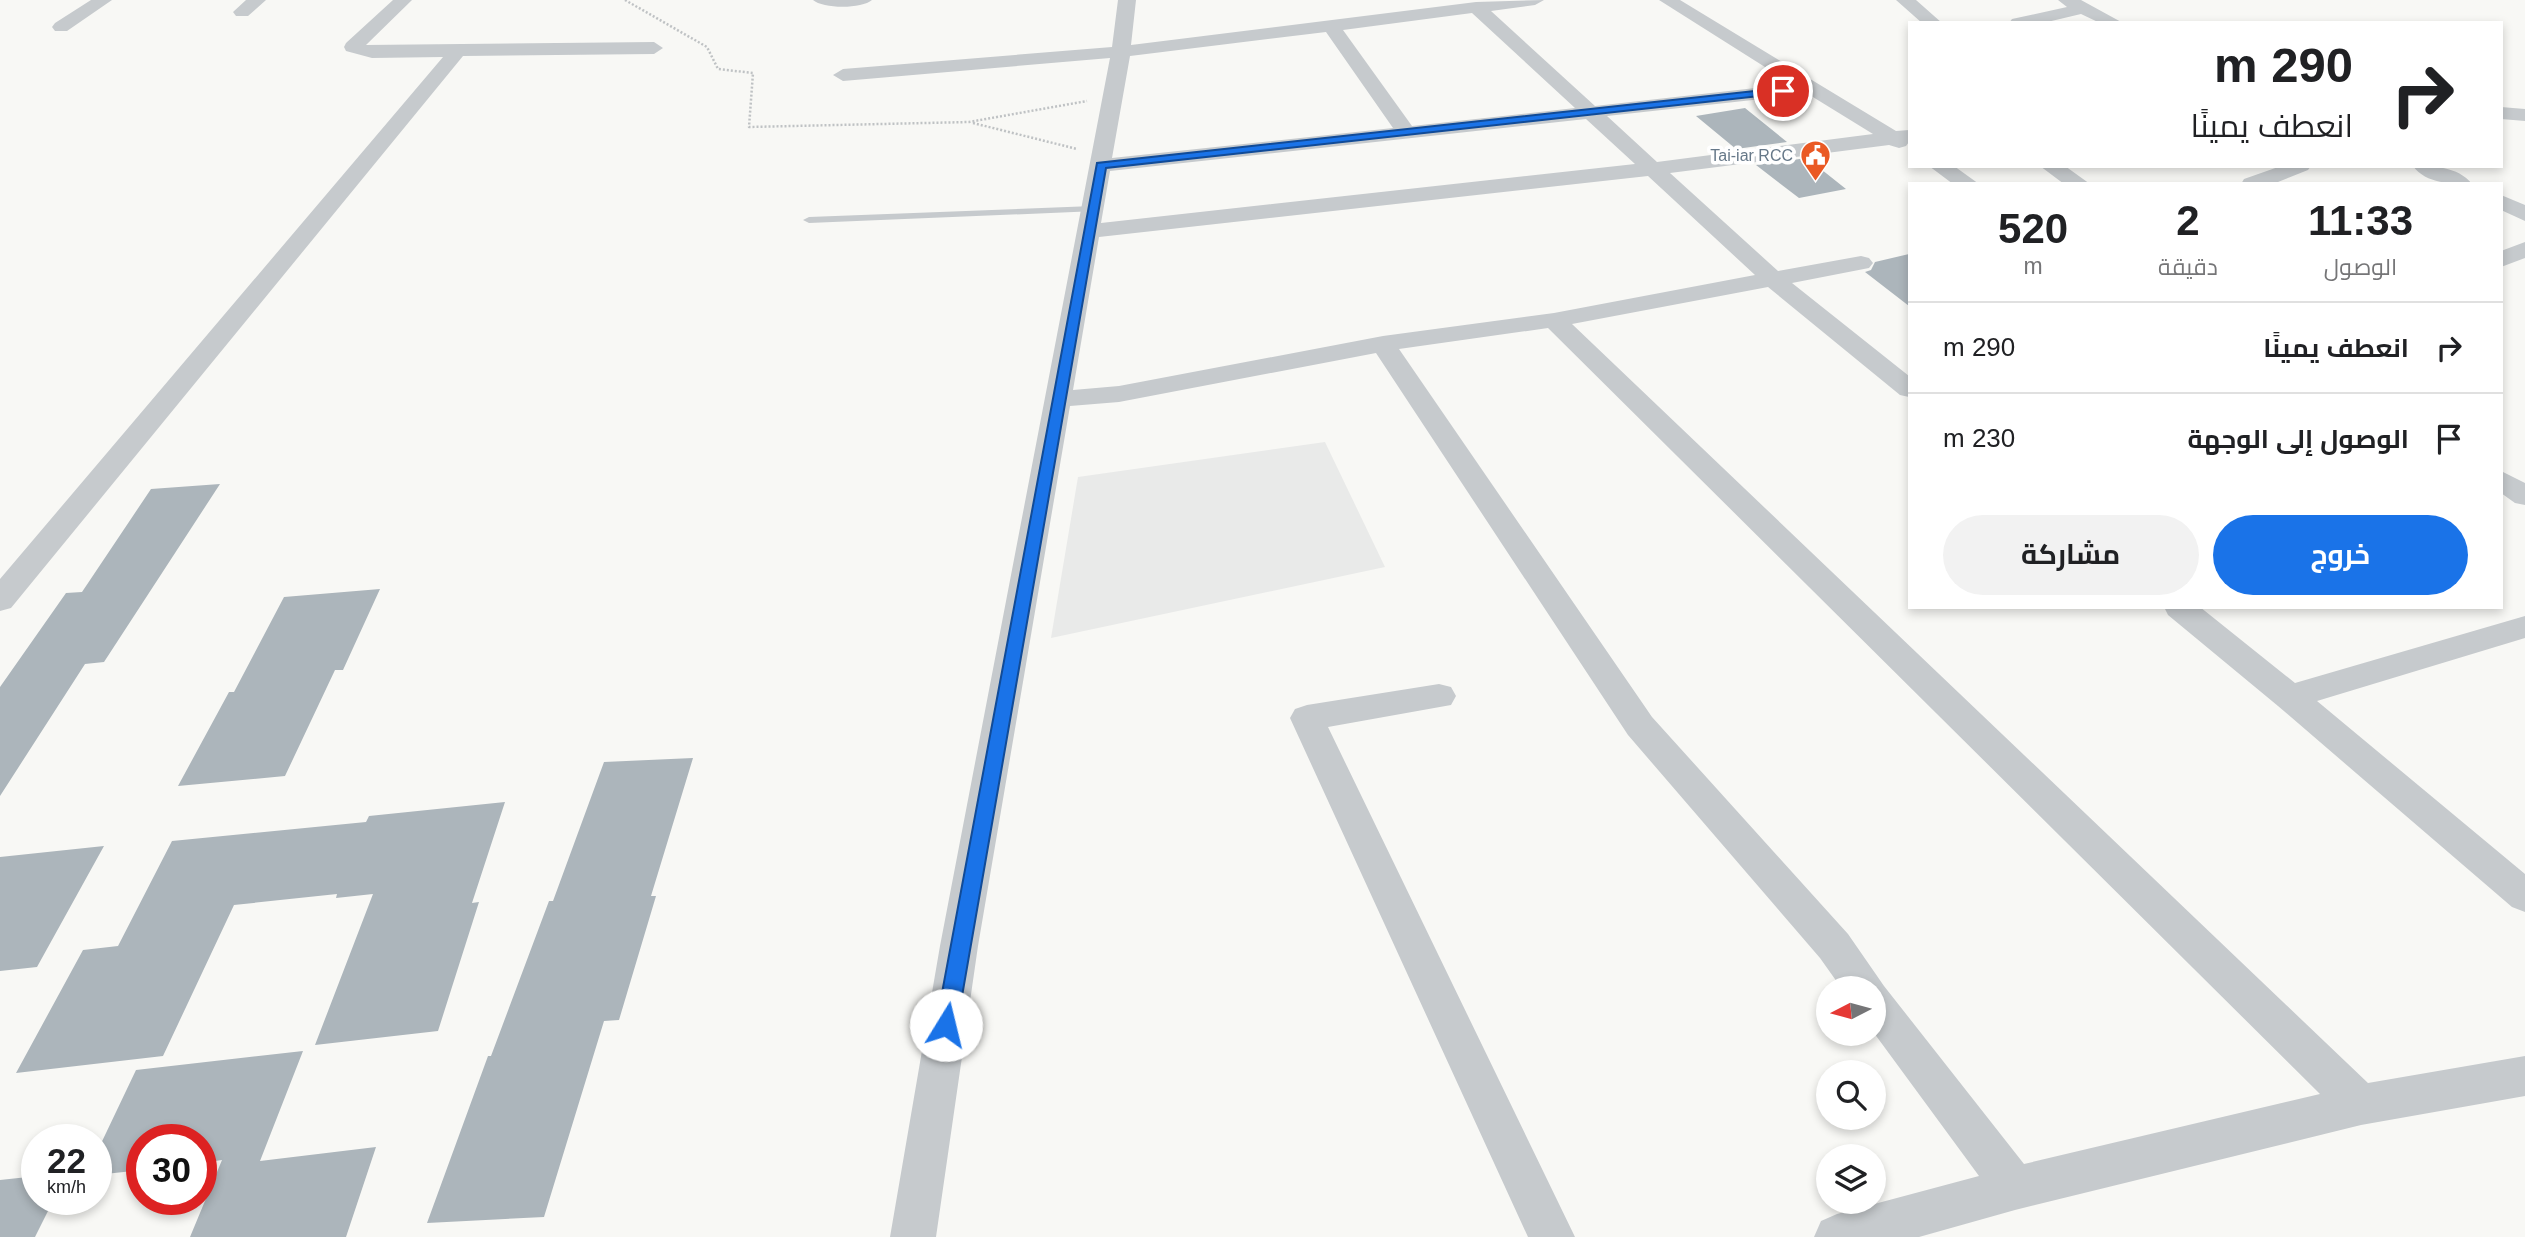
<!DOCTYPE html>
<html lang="ar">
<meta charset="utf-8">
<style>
body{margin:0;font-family:Helvetica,Cairo,sans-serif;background:#f2f2f2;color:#202124;direction:rtl;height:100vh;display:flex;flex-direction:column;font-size:26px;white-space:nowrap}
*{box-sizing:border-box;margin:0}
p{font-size:23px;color:#757577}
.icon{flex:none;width:38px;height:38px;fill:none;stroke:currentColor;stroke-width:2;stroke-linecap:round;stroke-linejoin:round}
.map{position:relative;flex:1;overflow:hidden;direction:ltr}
.drawer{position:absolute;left:1908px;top:182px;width:595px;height:427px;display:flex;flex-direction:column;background:#fff;border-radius:0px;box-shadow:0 4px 10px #0003;direction:rtl}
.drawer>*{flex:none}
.banner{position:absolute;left:1908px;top:21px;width:595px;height:147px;border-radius:0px;box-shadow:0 4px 10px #0003;direction:rtl;background:#fff;color:#202124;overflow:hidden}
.needle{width:46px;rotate:264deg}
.fabs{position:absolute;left:1816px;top:976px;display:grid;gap:14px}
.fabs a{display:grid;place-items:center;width:70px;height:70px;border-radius:50%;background:#fff;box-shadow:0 4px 10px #0003;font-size:35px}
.speed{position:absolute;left:21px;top:1124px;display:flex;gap:14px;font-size:35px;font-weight:700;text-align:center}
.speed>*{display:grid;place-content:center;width:91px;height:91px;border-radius:50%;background:#fff;box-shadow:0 4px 10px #0003;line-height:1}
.speed small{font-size:18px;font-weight:400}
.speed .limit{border:10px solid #d22;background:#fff;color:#111}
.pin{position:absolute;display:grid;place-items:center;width:60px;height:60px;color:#fff;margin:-30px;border:4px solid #fff;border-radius:50%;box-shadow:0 2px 7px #0007}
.me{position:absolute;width:77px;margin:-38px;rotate:9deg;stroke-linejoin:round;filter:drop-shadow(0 0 5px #0008)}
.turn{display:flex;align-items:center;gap:24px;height:147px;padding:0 35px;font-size:32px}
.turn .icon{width:91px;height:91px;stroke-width:2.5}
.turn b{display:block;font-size:49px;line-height:60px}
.eta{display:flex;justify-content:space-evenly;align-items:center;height:119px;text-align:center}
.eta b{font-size:42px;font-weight:700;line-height:49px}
.cta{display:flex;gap:14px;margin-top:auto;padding:14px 35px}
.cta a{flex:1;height:80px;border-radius:42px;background:#1a73e8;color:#fff;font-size:28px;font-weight:700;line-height:80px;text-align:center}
.cta a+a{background:#f2f2f2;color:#202124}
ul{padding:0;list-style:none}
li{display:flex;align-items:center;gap:21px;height:91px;padding:0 35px;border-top:2px solid #e0e0e0}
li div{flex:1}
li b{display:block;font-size:26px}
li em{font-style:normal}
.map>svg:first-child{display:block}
.built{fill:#e9eae9}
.building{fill:#acb5bb}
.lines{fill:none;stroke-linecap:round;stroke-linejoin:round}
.path{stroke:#bfc2c4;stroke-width:2.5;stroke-dasharray:2 2;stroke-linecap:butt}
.lane{fill:#c6cacd;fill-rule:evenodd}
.street{fill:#c6cacd;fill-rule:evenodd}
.route{fill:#1a73e8;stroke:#114b97;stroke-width:2}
.labels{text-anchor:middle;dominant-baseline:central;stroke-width:7;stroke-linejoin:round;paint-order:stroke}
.far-poi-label{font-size:16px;fill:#667888;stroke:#fff;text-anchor:end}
</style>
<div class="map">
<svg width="2525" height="1237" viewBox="0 0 2525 1237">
<rect width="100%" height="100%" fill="#f8f8f5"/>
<path class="built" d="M1325,442L1385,567L1051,638L1078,477Z"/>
<path class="building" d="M1745,108L1787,142L1736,149L1696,116Z
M1807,158L1846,189L1799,198L1756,165Z
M1909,254V306L1865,272L1871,270L1875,262Z
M220,484L104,662L85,664L0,796V687L66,593L82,592L151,489Z
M380,589L343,670H335L285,776L178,786L229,692H234L284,597Z
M693,758L651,896H656L619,1020L604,1021L544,1217L427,1223L488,1056H491L549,901H553L604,762Z
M505,802L472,903L479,902L438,1031L315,1045L373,894L336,898L337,894L234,905L163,1056L16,1073L83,950L118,946L172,841L366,822L369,816Z
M104,846L37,967L0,971V857Z
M303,1051L260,1161L376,1147L346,1237H190L222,1160L201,1163V1139H142V1170L96,1175V1154L136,1070Z
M37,1176V1199H54L35,1237H0V1180Z"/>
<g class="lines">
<path class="path" d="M625,0L707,47L718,69L753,73L749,127L969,122L1087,101
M973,123L1077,149"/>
<path class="lane" d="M1093,206L1099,209L1097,211L809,223L803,220L809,217Z"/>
<path class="street" d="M91,0H112L67,31H55L52,27L55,23Z
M246,0H266L248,16H236L233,12Z
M393,0H412L366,45L654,42L663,48L654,54L463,56L11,608L0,611V579L443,57L372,58L346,51L344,47L346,43Z
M813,0H872C862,9 823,9 813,0Z
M1118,0H1136L1131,45L1476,2L1544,0L1535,5L1491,11L1595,106L1792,84L1659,0H1680L1896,131L1909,130V142L1906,146L1899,148L1889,145L1670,173L1778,271L1861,256L1869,258L1873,263L1869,268L1792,283L1909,376V397L1900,395L1768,287L1572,324L2368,1083L2525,1056V1096L2361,1125L2015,1210L1919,1237H1814L1821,1221L1837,1214L1979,1176L1874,1033V989H1842L1820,958L1628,735L1376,353L1119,402L1070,406L978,946L936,1237H890L940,946L1110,58L843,81L833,75L843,69L1112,47ZM1472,13L1575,108L1412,126L1343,30ZM1326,32L1393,128L1112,158L1130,56ZM1808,94L1873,134L1657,162L1607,116ZM1586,119L1635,164L1101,223L1110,171ZM1648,176L1755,275L1554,313L1383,336L1119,386L1073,390L1099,237ZM1548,328L2320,1094L2024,1164L1884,986L1848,934L1652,717L1399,349Z
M1896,0H1916L1942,23H1922Z
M2058,0H2081L2123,23H2100L2081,14L2043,23H2009L2012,19L2067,7Z
M2501,107L2525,109V121L2501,119Z
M1929,166H1954L1979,184H1953Z
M2040,166H2065L2090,184H2064Z
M2281,166H2311L2308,170L2273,184H2241L2244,179Z
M2413,166C2432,166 2458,166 2472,184C2452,184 2426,184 2413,166Z
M2501,195L2525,205V221L2501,210Z
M2525,242V258L2501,267V251Z
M2501,471L2525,483V505L2515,503L2501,493Z
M2164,607H2200L2295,683L2525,616V638L2317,701L2525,874V912L2512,907L2278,706L2168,615Z
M1439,684L1451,687L1456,696L1451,705L1328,727L1575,1237H1528L1290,718L1295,709L1307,705Z"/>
</g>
<path class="route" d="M1783,88L1788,91L1787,93L1106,168L957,1025L954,1032L946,1035L939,1032L936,1025L1097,163Z"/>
<defs>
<symbol id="civic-pin" viewBox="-11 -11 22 30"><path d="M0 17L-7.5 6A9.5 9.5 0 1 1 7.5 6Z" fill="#ea5924" stroke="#fff"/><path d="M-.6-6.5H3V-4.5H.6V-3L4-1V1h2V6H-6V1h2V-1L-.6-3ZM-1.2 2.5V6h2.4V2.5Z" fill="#fff"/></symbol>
</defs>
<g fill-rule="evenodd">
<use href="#civic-pin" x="1798" y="138" width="35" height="47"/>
</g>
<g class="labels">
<g class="far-poi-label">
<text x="1793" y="155">Tai-iar RCC</text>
</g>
</g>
</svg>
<div class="fabs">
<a><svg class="needle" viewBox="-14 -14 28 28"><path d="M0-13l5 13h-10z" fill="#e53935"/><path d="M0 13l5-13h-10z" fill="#757577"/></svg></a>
<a><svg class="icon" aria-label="search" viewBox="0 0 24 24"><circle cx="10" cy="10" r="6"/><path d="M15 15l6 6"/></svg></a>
<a><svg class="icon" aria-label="layers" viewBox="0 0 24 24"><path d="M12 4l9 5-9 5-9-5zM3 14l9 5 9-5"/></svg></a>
</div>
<div class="speed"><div>22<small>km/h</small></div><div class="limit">30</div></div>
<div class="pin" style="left:1783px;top:91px;background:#d93025"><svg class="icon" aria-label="arrive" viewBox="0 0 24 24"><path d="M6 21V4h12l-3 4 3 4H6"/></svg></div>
<svg class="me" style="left:946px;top:1025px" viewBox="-20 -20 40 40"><circle r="19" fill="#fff"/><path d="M0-13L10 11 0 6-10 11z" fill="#1a73e8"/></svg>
<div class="banner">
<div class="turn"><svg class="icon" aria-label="right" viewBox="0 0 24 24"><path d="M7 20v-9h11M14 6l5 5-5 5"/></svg><div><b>290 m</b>انعطف يمينًا</div></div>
</div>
<section class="drawer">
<div class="eta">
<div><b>11:33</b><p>الوصول</p></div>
<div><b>2</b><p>دقيقة</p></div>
<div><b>520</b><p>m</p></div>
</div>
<ul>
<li><svg class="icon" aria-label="right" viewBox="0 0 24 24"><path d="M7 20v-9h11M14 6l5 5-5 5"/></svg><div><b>انعطف يمينًا</b></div><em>290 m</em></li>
<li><svg class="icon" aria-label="arrive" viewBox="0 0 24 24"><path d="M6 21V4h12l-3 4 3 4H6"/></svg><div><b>الوصول إلى الوجهة</b></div><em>230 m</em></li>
</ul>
<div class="cta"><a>خروج</a><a>مشاركة</a></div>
</section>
</div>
